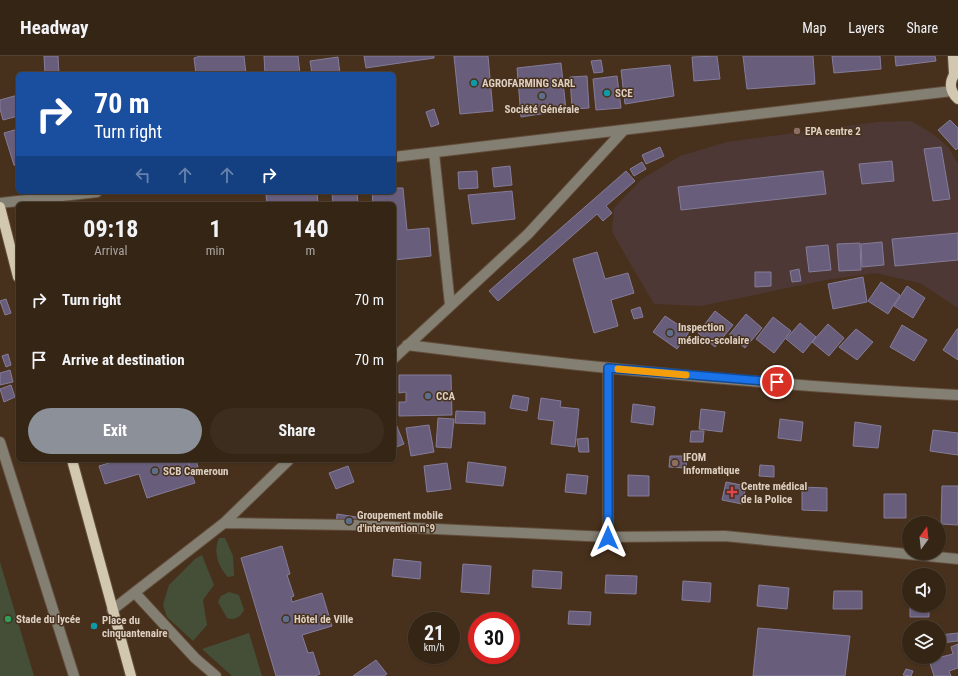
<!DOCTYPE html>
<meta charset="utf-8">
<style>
body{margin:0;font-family:"Roboto Condensed",sans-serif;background:#3d2d1e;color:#f1f3f6;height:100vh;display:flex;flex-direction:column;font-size:15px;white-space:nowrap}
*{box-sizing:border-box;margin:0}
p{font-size:13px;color:#aaa5a0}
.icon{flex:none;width:22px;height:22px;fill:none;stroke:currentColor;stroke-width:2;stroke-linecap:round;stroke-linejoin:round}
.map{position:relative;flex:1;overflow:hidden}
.drawer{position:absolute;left:16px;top:146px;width:380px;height:260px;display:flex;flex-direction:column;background:#352515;border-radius:6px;box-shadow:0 1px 3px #0004,0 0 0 1px #4f4234}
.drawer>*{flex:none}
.top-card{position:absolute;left:16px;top:16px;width:380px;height:122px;border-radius:6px;box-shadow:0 1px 3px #0004,0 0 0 1px #4f4234;background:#1a4fa0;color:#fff;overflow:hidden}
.needle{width:26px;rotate:15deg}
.tools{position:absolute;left:902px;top:460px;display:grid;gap:8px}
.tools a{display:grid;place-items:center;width:44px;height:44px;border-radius:50%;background:#352515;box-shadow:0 1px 3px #0004,0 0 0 1px #4f4234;font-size:20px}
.speed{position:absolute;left:408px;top:556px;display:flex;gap:8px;font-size:20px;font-weight:700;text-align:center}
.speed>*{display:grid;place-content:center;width:52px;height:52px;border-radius:50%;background:#352515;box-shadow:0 1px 3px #0004,0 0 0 1px #4f4234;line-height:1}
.speed small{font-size:10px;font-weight:400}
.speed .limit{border:6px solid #d22;background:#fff;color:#111}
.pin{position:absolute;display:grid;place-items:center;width:34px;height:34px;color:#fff;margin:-17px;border:2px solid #fff;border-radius:50%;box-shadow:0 1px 4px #0007}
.me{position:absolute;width:44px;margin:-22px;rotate:0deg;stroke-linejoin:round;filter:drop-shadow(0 0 3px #0008)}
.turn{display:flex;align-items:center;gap:14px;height:84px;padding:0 12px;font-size:18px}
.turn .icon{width:52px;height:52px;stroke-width:2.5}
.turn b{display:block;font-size:28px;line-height:34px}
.lanes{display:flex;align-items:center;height:38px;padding:0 12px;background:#0003;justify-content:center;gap:20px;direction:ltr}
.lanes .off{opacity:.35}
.eta{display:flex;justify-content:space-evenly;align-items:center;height:68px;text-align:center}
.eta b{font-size:24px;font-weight:700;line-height:28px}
.primary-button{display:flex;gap:8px;margin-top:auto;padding:8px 12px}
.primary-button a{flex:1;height:46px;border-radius:24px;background:#8c9099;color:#fff;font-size:16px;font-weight:700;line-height:46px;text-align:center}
.primary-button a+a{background:#3d2d1e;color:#f1f3f6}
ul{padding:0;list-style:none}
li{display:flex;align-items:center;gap:12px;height:60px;padding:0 12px}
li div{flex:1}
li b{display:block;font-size:15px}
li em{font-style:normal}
header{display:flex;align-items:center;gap:24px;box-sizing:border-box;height:56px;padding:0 20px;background:#352515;border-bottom:1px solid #4f4234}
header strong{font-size:19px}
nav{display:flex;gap:22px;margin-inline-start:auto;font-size:14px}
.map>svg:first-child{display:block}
.education{fill:#4d3835}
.green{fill:#454f38}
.building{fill:#685e7b;stroke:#857c9a}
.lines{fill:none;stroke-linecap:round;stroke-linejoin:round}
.minor-casing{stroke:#624d3a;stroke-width:12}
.major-casing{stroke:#624d3a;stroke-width:12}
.minor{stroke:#847f73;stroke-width:10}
.major{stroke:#d1c8af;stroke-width:10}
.route-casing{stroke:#114b97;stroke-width:10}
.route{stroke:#1a73e8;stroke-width:7}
.slow{stroke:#f59e0b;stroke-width:7}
.culture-dot{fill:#0f9aa8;stroke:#47311c;stroke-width:1.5}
.service-dot{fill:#5c6f8a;stroke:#47311c;stroke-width:1.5}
.education-dot{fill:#8d6e63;stroke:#47311c;stroke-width:1.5}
.health-dot{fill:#e0444e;stroke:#47311c;stroke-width:1.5}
.leisure-dot{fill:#2e9e5b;stroke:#47311c;stroke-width:1.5}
.labels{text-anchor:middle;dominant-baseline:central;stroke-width:3;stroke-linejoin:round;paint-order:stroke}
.poi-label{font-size:11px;font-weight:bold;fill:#ddcfc2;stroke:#47311c;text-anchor:start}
</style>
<header>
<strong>Headway</strong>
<nav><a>Map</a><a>Layers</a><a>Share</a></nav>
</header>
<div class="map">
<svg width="958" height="620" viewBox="0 0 958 620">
<rect width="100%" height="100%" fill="#47311c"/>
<path class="education" d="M911,65L933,78L948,91L958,108V252L920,227L875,217L826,224L701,250L654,248L612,176L614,152L642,123L680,100L727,86L878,66Z"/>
<path class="green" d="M219,482H225L233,500L234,520L228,521C218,511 213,496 219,482Z
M202,499L214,529L203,544L207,569L193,585L167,561L163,549L169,529L195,503Z
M0,506L34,620H0Z
M229,536L239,539L244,554C240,561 235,565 227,562L218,546L221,540Z
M249,577L262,620H232L202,593Z"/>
<path class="building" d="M44,0H58L59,18H45Z
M200,0H244L246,18H196L194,2Z
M264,0H298L300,18H265Z
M364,0H434V2L366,12Z
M454,0H488L493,55L460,58Z
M717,0L720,23L694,25L692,1Z
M743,0H813L815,28L747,33Z
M832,0H880L881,13L834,17Z
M895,0H935L936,5L896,10Z
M338,1L340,18H312L310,5Z
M601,4L603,16L594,17L591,5Z
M561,7L566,54L521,61L517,12Z
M670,9L674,40L625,48L621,14Z
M587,20L589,52L572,53L570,21Z
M617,20L621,52L596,54L593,23Z
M18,39V60L3,64L0,53V44Z
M434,53L439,68L431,71L426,56Z
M950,64L958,72V92L956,94L938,74Z
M18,73V112L14,109L4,77Z
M660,91L664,100L646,108L642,99Z
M941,91L950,143L933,145L924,93Z
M892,105L894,125L862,128L859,108Z
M642,106L646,113L634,120L630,113Z
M510,110L512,129L494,131L492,112Z
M477,115L478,132L459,133L458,116Z
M626,115L635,125L606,150L612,157L603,165L597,158L498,245L489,235Z
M823,115L826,138L681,154L678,131Z
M394,132H403L407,174L429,172L431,200L394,204V148H373L372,136H394Z
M512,135L515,163L472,168L468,139Z
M295,136H317L318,148H267L266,139Z
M357,136L358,148H333L332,137Z
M958,177V204L895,210L892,183Z
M882,186L884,209L862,211L861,188Z
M860,187L861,214L839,215L837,188Z
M828,189L831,214L809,216L806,191Z
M597,196L605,223L628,217L634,237L611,244L618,270L594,277L573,203Z
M799,213L801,225L792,226L790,215Z
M755,216H771V230L755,231Z
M863,221L867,246L833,253L828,228Z
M881,226L900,239L888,258L868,245Z
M907,230L925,242L913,262L894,250Z
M6,243L11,257L5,259L0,245Z
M640,251L643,261L634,263L631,254Z
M715,255L733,269L715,291L698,277Z
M746,258L762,272L745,292L729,279Z
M665,260L689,276L677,293L653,276Z
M773,261L791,275L774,297L756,283Z
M800,267L816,281L803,297L786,283Z
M828,268L844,282L829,300L812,286Z
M902,269L927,284L914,305L890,291Z
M856,273L873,286L857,304L839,291Z
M957,273H958V304L943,294Z
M8,298L11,309L6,311L2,300Z
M10,314L13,326L0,329V317Z
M399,319H451L452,359L399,360V346H406V336L399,337Z
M11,329L15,341L4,346L0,333Z
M513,339L529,342L527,355L510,352Z
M541,342L561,345L560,351L579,353L575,391L551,388L554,365L538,363Z
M633,348L655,351L653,369L631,366Z
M701,353L725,356L722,376L699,373Z
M456,355L485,356V368L455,367Z
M438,362L454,363L451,392L436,391Z
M394,363L404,388L394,392Z
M780,363L803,366L801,385L778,382Z
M855,366L881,370L878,392L853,390Z
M429,369L434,396L411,400L406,372Z
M933,374L958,377V399L930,395Z
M691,375H704L703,386H690Z
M588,382L589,396H579L577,383Z
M670,400H687L686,412L669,411Z
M119,404H187L195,427L147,442L139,418L105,428L99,410Z
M188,404H196L198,411L191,414Z
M468,406L506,411L503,430L466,426Z
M447,407L451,433L427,436L424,410Z
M760,409L774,410V421L759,420Z
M348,410L354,426L336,433L329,417Z
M567,418L588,420L586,438L565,436Z
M628,419L649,420V440H628Z
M726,426L746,430L742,448L722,444Z
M942,430H958V469L941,468Z
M802,431L827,432V455L802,454Z
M884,438H906V462H884Z
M337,458L363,462L361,474L336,471Z
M282,490L290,518L287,519L294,540L291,541L292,546L322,537L332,570L302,579L308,597L313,596L320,618L315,620H276L241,502Z
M394,503L421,506L420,523L392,520Z
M463,508L491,510L489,538L461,536Z
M533,514L562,516L561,533L532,531Z
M606,519L637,520L636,538L605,537Z
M683,525L711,527L710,546L682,544Z
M759,529L789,532L787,553L757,550Z
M834,535H862V553H833Z
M910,549H929V561H910Z
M569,555L591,556L590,569L568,568Z
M758,572L850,580L845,620H753Z
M958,577V585L941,587L940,579Z
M958,588V612L949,615L951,620H934L929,604L953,598L951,591Z
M376,604L387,618L384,620H353Z
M906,613L913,615L911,620L903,619Z"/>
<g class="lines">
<defs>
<path id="minor" d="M434,97L450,249
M394,101L952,35
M0,147L97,136
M407,289C590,312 774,330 958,339
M394,302L528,178L623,75
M0,386L74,620
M224,467L353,469L608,481L725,480L958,503
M608,481V312
M135,537L195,602L216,620
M112,554L224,467L289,404"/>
<path id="major" d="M953,0L954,18
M958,14C949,23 948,34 958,43
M0,151L18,221
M72,404L131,620"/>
</defs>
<use href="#minor" class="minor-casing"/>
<use href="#major" class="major-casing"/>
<use href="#minor" class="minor"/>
<use href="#major" class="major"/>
</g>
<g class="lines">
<defs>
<path id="route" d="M608,482V312L777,326"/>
</defs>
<use href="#route" class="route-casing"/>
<use href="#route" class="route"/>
<path class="slow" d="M618,313L686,319"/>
</g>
<g class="culture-dot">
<circle cx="474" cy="27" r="4"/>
<circle cx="607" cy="37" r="4"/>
<circle cx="94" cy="570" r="4"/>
</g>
<g class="service-dot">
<circle cx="542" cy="40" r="4"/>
<circle cx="670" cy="277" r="4"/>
<circle cx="428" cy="340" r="4"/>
<circle cx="155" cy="415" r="4"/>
<circle cx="349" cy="465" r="4"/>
<circle cx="286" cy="563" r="4"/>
</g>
<g class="education-dot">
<circle cx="797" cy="75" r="4"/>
<circle cx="675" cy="407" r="4"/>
</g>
<path class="health-dot" d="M730 430h4v4h4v4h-4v4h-4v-4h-4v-4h4z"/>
<circle class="leisure-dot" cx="8" cy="563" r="4"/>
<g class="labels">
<g class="poi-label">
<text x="482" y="27">AGROFARMING SARL</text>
<text x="615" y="37">SCE</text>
<text x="542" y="53" text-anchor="middle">Société Générale</text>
<text x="805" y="75">EPA centre 2</text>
<text x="678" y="271">Inspection<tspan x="678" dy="13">médico-scolaire</tspan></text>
<text x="436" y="340">CCA</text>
<text x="683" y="401">IFOM<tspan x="683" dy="13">Informatique</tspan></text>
<text x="163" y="415">SCB Cameroun</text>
<text x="741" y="430">Centre médical<tspan x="741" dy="13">de la Police</tspan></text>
<text x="357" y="459">Groupement mobile<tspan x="357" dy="13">d'intervention n°9</tspan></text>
<text x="16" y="563">Stade du lycée</text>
<text x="294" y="563">Hôtel de Ville</text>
<text x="102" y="564">Place du<tspan x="102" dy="13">cinquantenaire</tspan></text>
</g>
</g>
</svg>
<div class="tools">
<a><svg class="needle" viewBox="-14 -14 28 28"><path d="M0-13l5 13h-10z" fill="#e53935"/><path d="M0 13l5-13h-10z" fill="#aaa5a0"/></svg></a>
<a><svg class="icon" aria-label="sound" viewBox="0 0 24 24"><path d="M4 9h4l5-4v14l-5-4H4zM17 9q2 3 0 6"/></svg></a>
<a><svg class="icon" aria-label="layers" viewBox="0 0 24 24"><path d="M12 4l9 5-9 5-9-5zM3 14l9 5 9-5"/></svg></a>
</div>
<div class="speed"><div>21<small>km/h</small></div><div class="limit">30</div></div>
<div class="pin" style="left:777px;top:326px;background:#d93025"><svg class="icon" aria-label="arrive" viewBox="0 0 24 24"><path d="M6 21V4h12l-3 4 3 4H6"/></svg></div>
<svg class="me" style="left:608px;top:482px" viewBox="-20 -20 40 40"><path d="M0-17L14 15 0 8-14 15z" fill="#1a73e8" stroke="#fff" stroke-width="4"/></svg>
<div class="top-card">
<div class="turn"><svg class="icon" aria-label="right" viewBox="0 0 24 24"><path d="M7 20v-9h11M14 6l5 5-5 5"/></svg><div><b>70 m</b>Turn right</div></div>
<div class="lanes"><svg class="icon off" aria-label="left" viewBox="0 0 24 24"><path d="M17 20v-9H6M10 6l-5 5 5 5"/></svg><svg class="icon off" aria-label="ahead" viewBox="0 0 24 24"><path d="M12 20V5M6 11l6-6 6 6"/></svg><svg class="icon off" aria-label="ahead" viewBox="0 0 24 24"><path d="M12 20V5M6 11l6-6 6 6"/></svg><svg class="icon" aria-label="right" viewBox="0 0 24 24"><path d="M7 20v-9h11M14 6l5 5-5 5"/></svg></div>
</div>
<section class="drawer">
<div class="eta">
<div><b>09:18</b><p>Arrival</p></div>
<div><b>1</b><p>min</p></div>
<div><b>140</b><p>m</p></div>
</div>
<ul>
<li><svg class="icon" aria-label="right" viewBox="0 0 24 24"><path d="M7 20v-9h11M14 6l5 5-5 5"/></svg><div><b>Turn right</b></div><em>70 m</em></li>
<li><svg class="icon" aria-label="arrive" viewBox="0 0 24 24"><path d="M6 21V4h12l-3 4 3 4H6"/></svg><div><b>Arrive at destination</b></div><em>70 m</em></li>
</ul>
<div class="primary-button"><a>Exit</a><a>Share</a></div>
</section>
</div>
